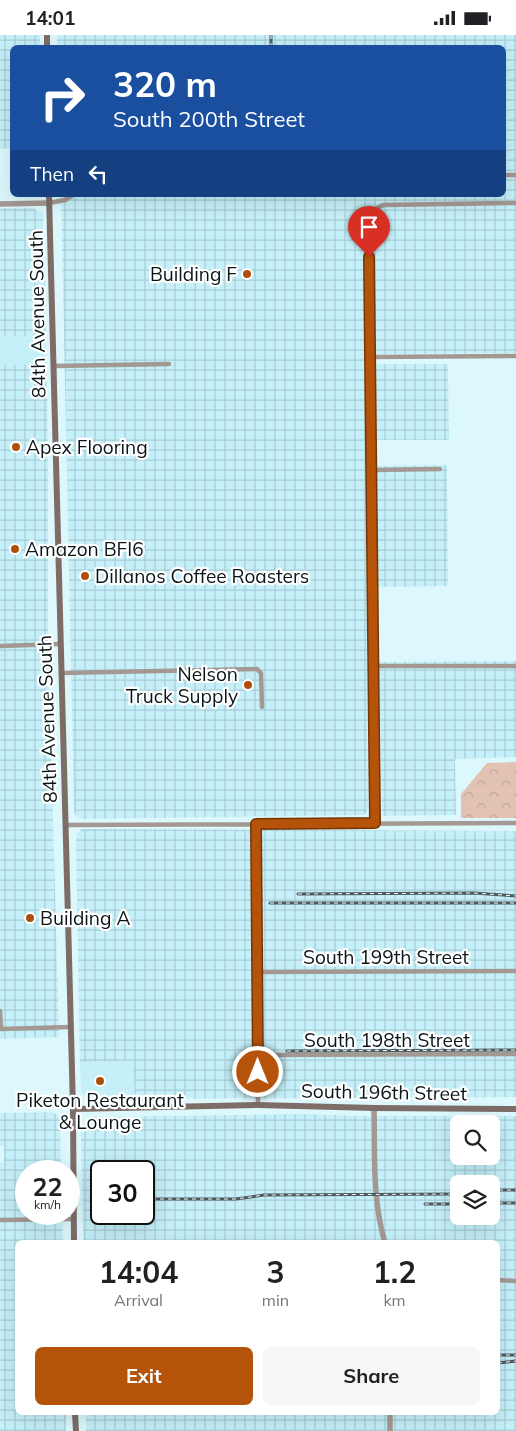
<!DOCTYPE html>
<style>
body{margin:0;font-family:Mulish,sans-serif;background:#f6f6f6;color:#202124;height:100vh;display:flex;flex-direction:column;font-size:19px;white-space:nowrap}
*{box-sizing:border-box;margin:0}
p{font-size:16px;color:#757577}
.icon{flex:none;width:28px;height:28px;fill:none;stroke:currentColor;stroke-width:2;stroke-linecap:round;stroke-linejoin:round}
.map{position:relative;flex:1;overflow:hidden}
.panel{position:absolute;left:15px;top:1205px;width:485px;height:175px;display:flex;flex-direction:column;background:#fff;border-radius:8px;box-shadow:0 5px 20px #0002}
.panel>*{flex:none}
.top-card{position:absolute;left:10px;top:10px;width:496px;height:152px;border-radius:8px;box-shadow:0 5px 20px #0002;background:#1a4fa0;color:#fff;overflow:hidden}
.buttons{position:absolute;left:450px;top:1080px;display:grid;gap:10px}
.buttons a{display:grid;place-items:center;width:50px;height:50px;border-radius:8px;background:#fff;box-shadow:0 5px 20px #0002;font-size:25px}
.speed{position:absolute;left:15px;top:1125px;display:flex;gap:10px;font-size:25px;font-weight:700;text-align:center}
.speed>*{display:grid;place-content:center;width:65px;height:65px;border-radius:50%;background:#fff;box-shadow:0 5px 20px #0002;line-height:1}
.speed small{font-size:12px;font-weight:400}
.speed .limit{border:2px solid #111;border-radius:8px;background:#fff;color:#111}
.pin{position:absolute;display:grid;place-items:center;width:42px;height:42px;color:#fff;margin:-51px -21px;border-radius:50% 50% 50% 0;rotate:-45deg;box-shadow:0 0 5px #0007}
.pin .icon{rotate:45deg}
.me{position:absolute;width:55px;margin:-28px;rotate:0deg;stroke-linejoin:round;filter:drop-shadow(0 0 4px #0008)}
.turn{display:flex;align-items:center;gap:18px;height:105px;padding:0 20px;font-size:22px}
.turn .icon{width:65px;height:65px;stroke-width:2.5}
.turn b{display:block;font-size:35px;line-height:42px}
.then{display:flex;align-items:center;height:48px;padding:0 20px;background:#0003;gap:10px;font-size:19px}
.eta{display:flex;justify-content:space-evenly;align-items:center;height:85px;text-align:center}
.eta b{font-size:30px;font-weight:700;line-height:35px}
.cta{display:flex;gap:10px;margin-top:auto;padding:10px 20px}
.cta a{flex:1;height:58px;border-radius:8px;background:#b45309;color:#fff;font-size:20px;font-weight:700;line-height:58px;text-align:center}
.cta a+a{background:#f6f6f6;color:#202124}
.status{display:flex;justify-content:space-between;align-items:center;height:35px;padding:0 25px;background:#fff;direction:ltr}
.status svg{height:14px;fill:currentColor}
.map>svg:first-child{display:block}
.built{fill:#c5f0f9}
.industrial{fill:url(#industrial-grid);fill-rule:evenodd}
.forest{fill:url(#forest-crowns)}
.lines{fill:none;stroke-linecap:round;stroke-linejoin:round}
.minor{stroke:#a49893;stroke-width:4.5}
.tertiary{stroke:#a49893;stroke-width:5.5}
.secondary{stroke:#7e6d66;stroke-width:6}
.rail-casing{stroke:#4a5a5d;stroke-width:3}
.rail{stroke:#fff;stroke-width:1;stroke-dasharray:4;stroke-linecap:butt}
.route-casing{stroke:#753606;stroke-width:12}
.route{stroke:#b45309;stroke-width:9}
.poi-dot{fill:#af4e0b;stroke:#fff;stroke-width:2}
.labels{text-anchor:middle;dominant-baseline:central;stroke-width:4.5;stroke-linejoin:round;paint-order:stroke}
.poi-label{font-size:19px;fill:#081416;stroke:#fff;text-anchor:start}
.street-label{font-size:19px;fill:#081416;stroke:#fff}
</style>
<div class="status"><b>14:01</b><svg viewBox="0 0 49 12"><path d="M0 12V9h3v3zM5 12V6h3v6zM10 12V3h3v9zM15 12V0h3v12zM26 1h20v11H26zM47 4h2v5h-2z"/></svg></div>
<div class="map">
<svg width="516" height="1396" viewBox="0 0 516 1396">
<defs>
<pattern id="industrial-grid" width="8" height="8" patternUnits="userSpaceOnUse" patternTransform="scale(1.25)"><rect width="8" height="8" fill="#c5f0f9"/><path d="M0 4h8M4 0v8" fill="none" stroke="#a8cdd5"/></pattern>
<pattern id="forest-crowns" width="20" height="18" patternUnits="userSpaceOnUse" patternTransform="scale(1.25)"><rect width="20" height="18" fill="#e1c2b3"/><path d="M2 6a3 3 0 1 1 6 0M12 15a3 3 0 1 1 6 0" fill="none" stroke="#c0a699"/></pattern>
</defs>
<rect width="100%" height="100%" fill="#ddf8fd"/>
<path class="built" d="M46,301L47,329L0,330V302Z
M134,1026L135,1064H90L85,1062L81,1057L80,1027Z"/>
<path class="industrial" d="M0,0H40V12H12V113L0,114Z
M57,0H516V318L366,319L368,772L367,777L364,780L82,784L75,780L74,775L61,160H504V12H57Z
M0,173H35V175L40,176L43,178L46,301L0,302Z
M47,329L48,436V601L59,1002L0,1004V330Z
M375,329H448L449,405H376Z
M447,430L448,551L378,552L377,431Z
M516,626V722L455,724L456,780L385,781L382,780L379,627Z
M81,794L516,796V1062L135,1064L133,1026L80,1027L76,805L77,799Z
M53,1077L60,1082L61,1136H26V1179H62L63,1207L18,1208V1378H66V1396H0V1128L4,1127V1111H0V1078Z
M302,1079L363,1081H516V1396H86V1378H498V1208L83,1207L81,1095L89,1082ZM459,1089H491V1121H459ZM101,1136H144V1179H101ZM459,1149H491V1181H459Z"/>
<path class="forest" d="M516,727V783H461V759L487,728Z"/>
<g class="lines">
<path class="minor" d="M504,140H516
M49,168L65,165L73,160
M370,322L516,321
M54,331L169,329
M372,435L440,434
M0,611L60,609
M373,631H516
M61,638L257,634L261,638L262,672
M375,788L368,190C371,180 373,173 384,170L516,168
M256,789L258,1070
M66,790L516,788
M257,937L516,936
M0,976L1,994
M0,994L70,992
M257,1020L516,1019
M0,1185L73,1184
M498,1245L516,1246"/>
<path class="tertiary" d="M0,169L49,168
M374,1073C375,1118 372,1164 385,1208
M390,1378V1396"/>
<path class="secondary" d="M47,0V12
M49,160L73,1074L74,1208
M73,1074L258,1070L374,1073L516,1074
M75,1378L76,1396"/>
<defs>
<path id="rail" d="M271,0V12
M298,859L474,858L516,861
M270,868H516
M287,1016L516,1015
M491,1155H516
M92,1164H101
M144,1164H236L264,1160L459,1159
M491,1168H516
M425,1169H459
M498,1320H516
M498,1328L516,1326"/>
</defs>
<use href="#rail" class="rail-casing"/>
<use href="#rail" class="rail"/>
</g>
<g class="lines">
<defs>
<path id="route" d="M258,1037L256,789L375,788L369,222"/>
</defs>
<use href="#route" class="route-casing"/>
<use href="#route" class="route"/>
</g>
<g class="poi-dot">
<circle cx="247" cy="239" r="5"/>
<circle cx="16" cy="412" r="5"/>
<circle cx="15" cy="514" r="5"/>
<circle cx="85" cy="541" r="5"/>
<circle cx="248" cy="650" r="5"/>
<circle cx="30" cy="883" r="5"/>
<circle cx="100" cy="1046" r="5"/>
</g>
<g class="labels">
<g class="poi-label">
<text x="237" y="239" text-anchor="end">Building F</text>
<text x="26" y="412">Apex Flooring</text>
<text x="25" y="514">Amazon BFI6</text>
<text x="95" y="541">Dillanos Coffee Roasters</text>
<text x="238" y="639" text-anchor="end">Nelson<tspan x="238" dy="22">Truck Supply</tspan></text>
<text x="40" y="883">Building A</text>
<text x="100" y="1065" text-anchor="middle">Piketon Restaurant<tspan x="100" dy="22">&amp; Lounge</tspan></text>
</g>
<g class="street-label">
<text transform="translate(37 279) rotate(-91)">84th Avenue South</text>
<text transform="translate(47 684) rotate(-92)">84th Avenue South</text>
<text x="386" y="922">South 199th Street</text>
<text x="387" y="1005">South 198th Street</text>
<text transform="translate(384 1057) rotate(1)">South 196th Street</text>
</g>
</g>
</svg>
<div class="buttons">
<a><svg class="icon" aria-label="search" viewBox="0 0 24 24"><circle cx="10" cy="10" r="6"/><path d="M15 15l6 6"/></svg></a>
<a><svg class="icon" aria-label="layers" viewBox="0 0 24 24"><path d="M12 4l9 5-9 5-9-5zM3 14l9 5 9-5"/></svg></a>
</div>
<div class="speed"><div>22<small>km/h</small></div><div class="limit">30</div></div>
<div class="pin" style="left:369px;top:222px;background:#d93025"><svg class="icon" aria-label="arrive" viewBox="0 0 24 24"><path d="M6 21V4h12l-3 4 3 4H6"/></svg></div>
<svg class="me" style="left:258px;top:1037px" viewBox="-20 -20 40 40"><circle r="17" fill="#b45309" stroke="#fff" stroke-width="3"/><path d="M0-11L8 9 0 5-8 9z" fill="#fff"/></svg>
<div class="top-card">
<div class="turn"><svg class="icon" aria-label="right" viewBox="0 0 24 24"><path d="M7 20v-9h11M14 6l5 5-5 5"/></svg><div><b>320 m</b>South 200th Street</div></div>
<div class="then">Then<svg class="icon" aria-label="left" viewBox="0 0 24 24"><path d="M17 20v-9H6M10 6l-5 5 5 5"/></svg></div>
</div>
<section class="panel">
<div class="eta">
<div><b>14:04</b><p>Arrival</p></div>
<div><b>3</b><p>min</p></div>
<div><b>1.2</b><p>km</p></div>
</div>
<div class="cta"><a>Exit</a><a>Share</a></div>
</section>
</div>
